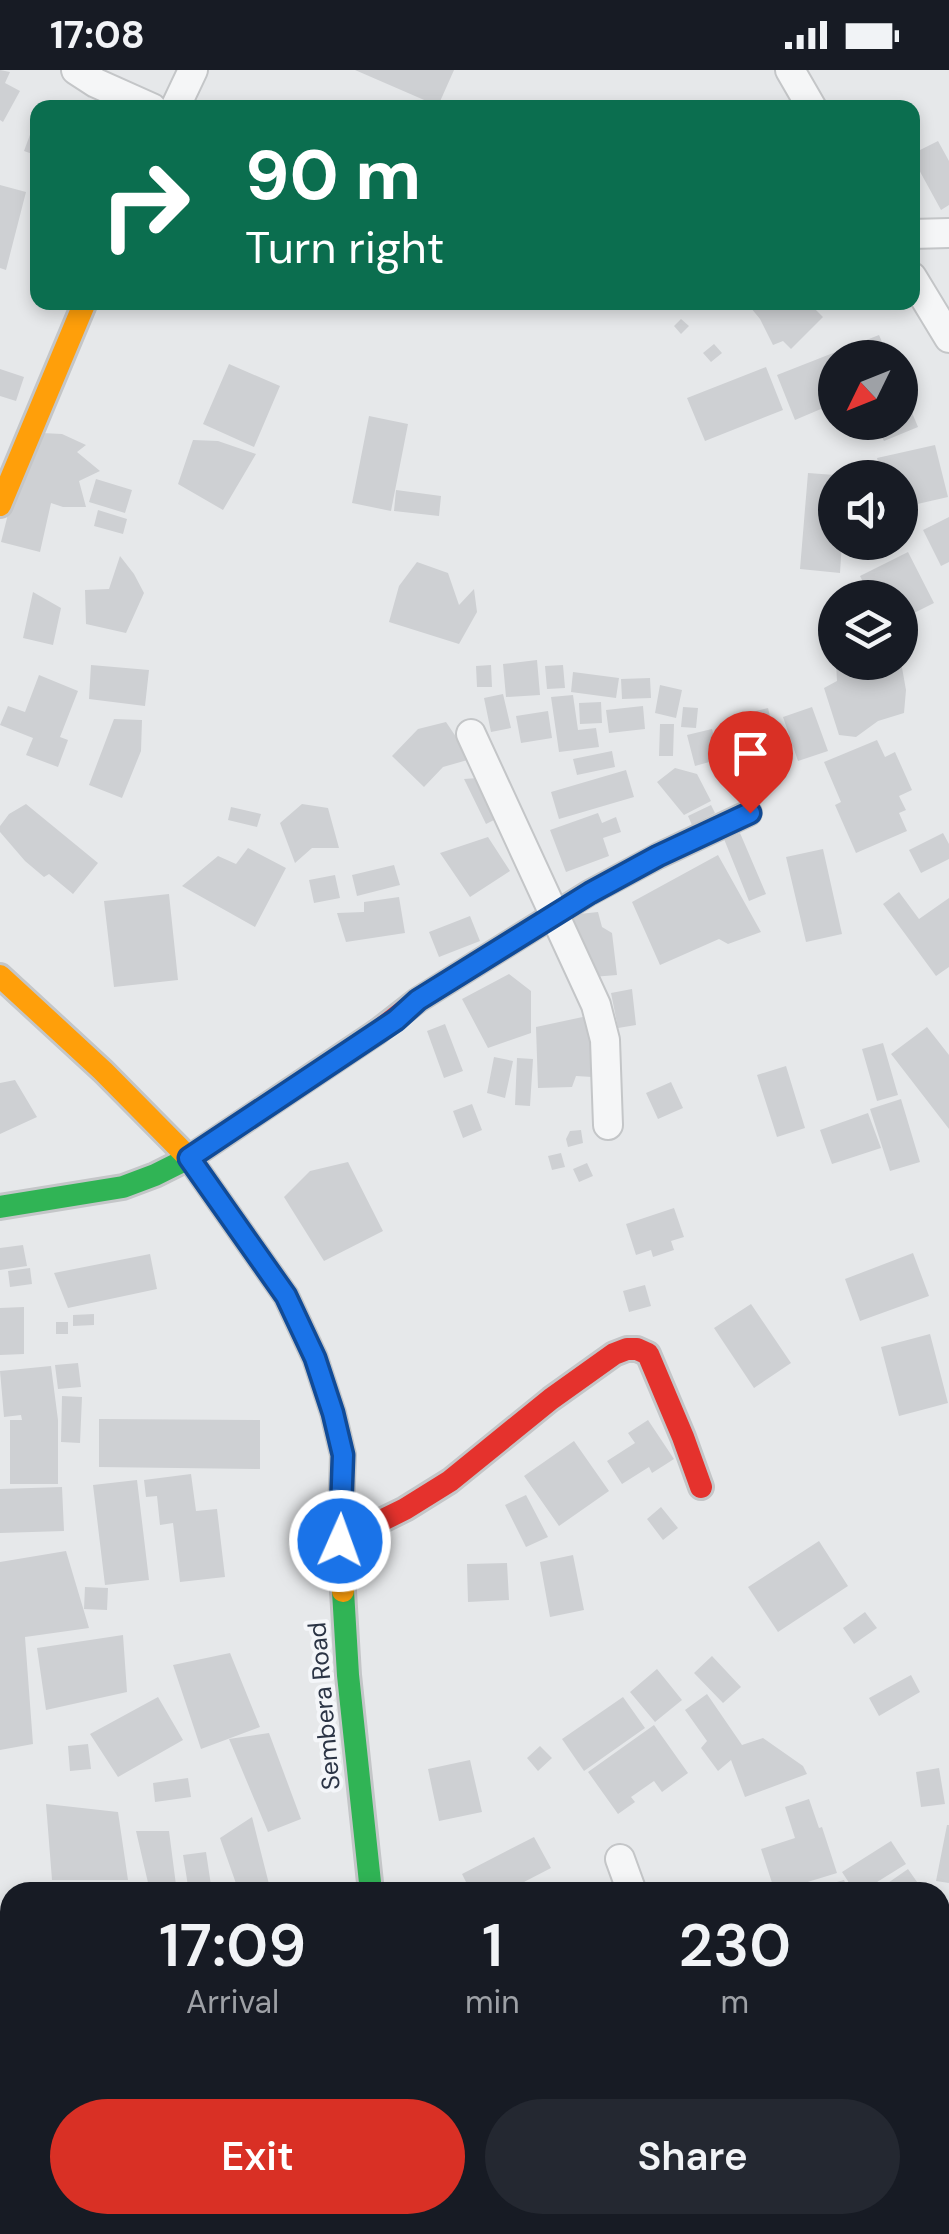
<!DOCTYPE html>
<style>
body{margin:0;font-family:"DM Sans",sans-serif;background:#242831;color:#f1f3f6;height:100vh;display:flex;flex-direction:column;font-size:38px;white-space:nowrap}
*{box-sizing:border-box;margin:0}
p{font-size:32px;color:#9ea1a6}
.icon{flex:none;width:55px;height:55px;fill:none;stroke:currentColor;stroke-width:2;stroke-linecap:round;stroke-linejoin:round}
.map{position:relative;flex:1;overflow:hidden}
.panel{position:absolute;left:0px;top:1812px;width:950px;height:352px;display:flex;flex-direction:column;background:#171b24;border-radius:30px 30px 0 0;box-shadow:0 5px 15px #0003}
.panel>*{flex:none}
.banner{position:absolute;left:30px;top:30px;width:890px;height:210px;border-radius:20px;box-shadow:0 5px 15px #0003;background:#0b6e4f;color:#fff;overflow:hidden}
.needle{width:65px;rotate:227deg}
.controls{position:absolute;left:818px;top:270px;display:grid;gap:20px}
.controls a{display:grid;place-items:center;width:100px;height:100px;border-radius:50%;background:#171b24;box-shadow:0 5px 15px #0003;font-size:50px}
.pin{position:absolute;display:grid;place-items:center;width:85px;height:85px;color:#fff;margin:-102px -42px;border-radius:50% 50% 50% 0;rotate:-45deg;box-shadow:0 0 10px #0007}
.pin .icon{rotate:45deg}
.me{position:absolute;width:110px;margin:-55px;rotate:2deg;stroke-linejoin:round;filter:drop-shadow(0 0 8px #0008)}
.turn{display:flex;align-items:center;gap:35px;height:210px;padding:0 50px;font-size:45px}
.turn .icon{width:130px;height:130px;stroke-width:2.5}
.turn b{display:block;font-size:70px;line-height:85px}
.eta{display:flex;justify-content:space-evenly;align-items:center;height:170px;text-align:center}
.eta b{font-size:60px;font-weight:600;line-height:70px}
.primary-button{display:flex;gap:20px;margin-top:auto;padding:20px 50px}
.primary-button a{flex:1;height:115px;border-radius:60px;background:#d93025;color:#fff;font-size:40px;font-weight:600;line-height:115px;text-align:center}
.primary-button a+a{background:#242831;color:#f1f3f6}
.status{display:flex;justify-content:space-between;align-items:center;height:70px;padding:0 50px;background:#171b24;direction:ltr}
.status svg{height:28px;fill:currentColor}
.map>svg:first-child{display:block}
.building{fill:#ced0d3}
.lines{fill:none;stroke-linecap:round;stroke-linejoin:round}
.street-casing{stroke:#c4c6c8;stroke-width:32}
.fast-casing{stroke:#c4c6c8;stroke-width:28}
.slow-casing{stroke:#c4c6c8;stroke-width:28}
.jam-casing{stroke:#c4c6c8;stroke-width:28}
.street{stroke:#f5f6f7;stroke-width:28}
.fast{stroke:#30b455;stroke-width:22}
.slow{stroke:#ff9f0a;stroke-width:22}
.jam{stroke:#e5322d;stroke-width:22}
.route-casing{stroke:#114b97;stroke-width:25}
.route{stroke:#1a73e8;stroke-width:18}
.labels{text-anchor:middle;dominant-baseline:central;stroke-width:8;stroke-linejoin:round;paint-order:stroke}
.street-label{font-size:25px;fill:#2b3445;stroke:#f4f6f9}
</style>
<div class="status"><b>17:08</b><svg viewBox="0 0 49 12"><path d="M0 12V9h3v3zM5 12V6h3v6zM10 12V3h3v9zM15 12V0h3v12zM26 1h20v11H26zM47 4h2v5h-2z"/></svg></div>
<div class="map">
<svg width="949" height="2164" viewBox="0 0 949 2164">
<rect width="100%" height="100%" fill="#e6e8ea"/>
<path class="building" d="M0,0L10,2L5,13L20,21L3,52L0,50Z
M355,0H454L438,36Z
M38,43V86L24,81Z
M938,71L949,91V135L941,140L912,87V84Z
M0,115L26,122L6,200L0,198Z
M746,232H808L823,247L791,279L783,271L773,275L760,249Z
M681,249L689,256L681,264L674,256Z
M879,265L889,288H835V333L795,350L777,305Z
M714,274L722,283L711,292L703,283Z
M229,294L280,316L254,377L203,354Z
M766,297L783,340L705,371L687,328Z
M0,299L24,307L16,331L0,326Z
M900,314L918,357L884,371L874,352H900Z
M369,346L408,354L391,441L352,433Z
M42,363L62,364L86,375L77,382L100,401L79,411L86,437H63L51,433L40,482L1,472L13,424Z
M193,370L218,371L256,384L223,440L178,414Z
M935,375L948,427L900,438V408H882L877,388Z
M808,403L835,405V472H842L840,503L800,499Z
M96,409L132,420L125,443L89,432Z
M396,420L441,426L439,446L394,441Z
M98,440L127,449L123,464L94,456Z
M949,447V492L941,496L923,460Z
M908,482L934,533L900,550V528H871L860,506Z
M120,486L134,504L144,523L126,563L86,554L85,520L109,519Z
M417,492L448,503L459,535L474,519L477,542L459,574L389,552L399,516Z
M33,522L61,538L53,575L23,568Z
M537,590L540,625L506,627L503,594Z
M836,592H901L906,620L904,643L878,651L856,667L839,665L824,618L837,611Z
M91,595L149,600L145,636L89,629Z
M491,595L492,617H477L476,596Z
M563,595L565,618L547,619L545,596Z
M573,602L619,608L616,628L571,622Z
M39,605L78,621L60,667L68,670L58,697L26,685L33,668L0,655L8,636L25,642Z
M650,608L651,628L622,629L621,609Z
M660,615L682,620L676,648L655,643Z
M503,624L511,658L491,662L484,628Z
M573,625L578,660L596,658L599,677L559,682L551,627Z
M601,632L602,653L580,654L579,633Z
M643,636L645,659L609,663L606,640Z
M683,637L698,638L696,658L681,657Z
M812,637L828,681L798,691L783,647Z
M768,638L774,663L742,672L736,646Z
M548,641L552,668L521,673L516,646Z
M114,649L142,650L141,681L122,728L89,715Z
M446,652L471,689L443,697L424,717L392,686L418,659Z
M660,654H674L673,686H659Z
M732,656L738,675L723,680L717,660Z
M712,659L720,689L695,696L687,665Z
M877,670L885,687L895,682L912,720L899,726L906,740L899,743L907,761L856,783L835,735L841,732L824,692Z
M773,673L782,691L740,711L732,694Z
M612,681L615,697L577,705L573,689Z
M675,698L697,704L711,731L684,745L657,712Z
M626,700L634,727L559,749L551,722Z
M491,707L510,742L486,754L464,709Z
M26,734L98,793L73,824L49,804L44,807L25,791L0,762V756L9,744Z
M302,734L328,738L339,778H312L295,793L280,753Z
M711,735L715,743L692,755L688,746Z
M231,737L261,744L257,757L228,750Z
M598,743L602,753L616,747L621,762L603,768L609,786L566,802L550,760Z
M740,763L766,824L749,831L724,769Z
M943,763L949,774V789L921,803L909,780Z
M488,767L510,801L470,827L440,783Z
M248,778L286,798L255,857L182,816L218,786L236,794Z
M823,779L842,864L806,872L786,787Z
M718,785L761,862L728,874L719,869L660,895L632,832Z
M394,795L400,815L357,826L352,805Z
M335,805L340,828L314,833L309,810Z
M899,822L919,849L949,828V897L936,906L883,834Z
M169,824L178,910L114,917L104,831Z
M399,827L405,863L346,872L337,843L364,842V832Z
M598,842L602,857L612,863L617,905L592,907L570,845Z
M470,846L480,871L439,887L429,862Z
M509,904L531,921V963L488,978L462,929Z
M632,919L636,955L618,958L611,923Z
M592,945V1007L576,1006L572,1017L538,1018L536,957Z
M445,954L463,1001L444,1008L427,961Z
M927,957L949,985V1059L891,984Z
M883,973L898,1025L877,1031L862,979Z
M494,987L513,991L505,1028L487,1023Z
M517,988L533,989L530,1036L515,1035Z
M786,996L805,1058L777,1067L757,1005Z
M15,1010L37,1047L0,1064V1013Z
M671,1012L683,1038L658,1049L646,1023Z
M901,1029L920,1092L890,1101L870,1039Z
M472,1034L482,1060L463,1068L453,1041Z
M868,1043L881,1078L832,1094L820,1060Z
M581,1060L583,1073L568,1077L566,1069L570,1061Z
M561,1083L565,1097L552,1100L548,1086Z
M348,1092L383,1161L324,1191L284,1127L310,1101Z
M587,1093L593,1106L579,1112L573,1099Z
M674,1138L684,1167L671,1171L674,1180L653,1187L651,1180L636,1185L626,1154Z
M23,1175L27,1196L0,1200V1178Z
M913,1183L929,1226L860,1251L845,1209Z
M150,1184L157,1219L68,1238L54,1203Z
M30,1198L32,1214L10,1217L8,1201Z
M645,1215L651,1236L629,1242L623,1221Z
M751,1234L791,1293L754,1318L714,1258Z
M24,1237V1284L0,1285V1238Z
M94,1244V1255L73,1256V1245Z
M56,1252H68V1264H56Z
M930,1264L948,1333L899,1346L881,1277Z
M78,1293L81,1317L58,1319L55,1295Z
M51,1296L58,1350V1414H10V1350H22L21,1345L4,1347L0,1301Z
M62,1326L82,1327L80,1373L61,1372Z
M99,1349L260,1350V1399L99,1397Z
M648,1350L674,1389L652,1403L649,1397L622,1414L607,1391L635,1373L628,1363Z
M574,1371L609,1421L559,1456L524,1406Z
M191,1404L196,1441L217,1439L225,1507L180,1512L173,1453L160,1455L157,1426L146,1427L144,1410Z
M137,1410L149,1510L105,1515L93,1415Z
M62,1417L64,1461L0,1463V1419Z
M526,1425L548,1467L526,1477L505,1435Z
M661,1437L678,1458L663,1470L647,1449Z
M819,1471L848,1516L778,1562L748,1517Z
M66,1481L89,1558L25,1567L33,1674L0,1680V1492Z
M573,1485L584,1540L550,1547L540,1492Z
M507,1493L509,1530L468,1532L467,1494Z
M85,1517L108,1518L107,1540L84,1539Z
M865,1542L877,1558L854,1574L843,1558Z
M123,1565L127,1622L46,1640L37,1578Z
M230,1583L260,1657L201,1679L173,1595Z
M712,1586L741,1617L723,1633L694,1603Z
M657,1599L682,1630L655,1652L630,1622Z
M911,1605L920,1622L879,1646L869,1628Z
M707,1624L742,1675L763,1668L803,1696L807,1704L745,1727L731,1690L718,1701L701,1678L707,1671L685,1640Z
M158,1627L183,1670L118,1707L90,1664Z
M623,1627L645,1658L584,1701L562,1669Z
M654,1655L688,1703L662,1722L654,1711L631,1727L635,1732L618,1744L588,1702Z
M269,1663L301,1749L268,1762L229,1669Z
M88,1674L91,1699L70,1701L68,1676Z
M540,1676L552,1688L538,1701L527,1688Z
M470,1690L482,1742L439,1751L428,1699Z
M939,1698L945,1734L921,1737L916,1702Z
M188,1708L191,1727L155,1732L153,1713Z
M809,1729L819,1758L822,1757L837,1803L775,1822L761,1779L795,1768L785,1737Z
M46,1734L118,1742L128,1810H52Z
M252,1747L271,1822H239L220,1768Z
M947,1755H949V1813L936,1811Z
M136,1761H169L176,1815L149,1817Z
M534,1767L551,1798L524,1812L529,1822H471L462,1804Z
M891,1771L906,1794L861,1822H855L842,1802Z
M206,1782L212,1822H189L183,1785Z
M908,1799L924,1822H875Z
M844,1810L849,1822H816L815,1818Z
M949,2069V2121L940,2125V2073Z
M949,2130V2162L920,2164L916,2155H940V2134Z
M58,2155H131L133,2162L125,2164H61Z
M492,2155H529V2156L504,2164H496Z
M577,2155H594L598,2164H582Z
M600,2155H632L610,2164H603Z"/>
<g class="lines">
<defs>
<path id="street" d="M76,0L96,13L152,38
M790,0L812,38
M175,38L193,0
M912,164L949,163
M912,207L949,268
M471,664L596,935L605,970L608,1055
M620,1789L632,1822
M940,1912L949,1909
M283,2164L307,2155"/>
<path id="fast" d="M0,1137L123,1117L155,1105L189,1088L377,962
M343,1521L348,1605L371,1822
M465,2155L468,2164"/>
<path id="slow" d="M0,435L85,232
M0,906L103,1001L189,1088L286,1226L315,1288L333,1343L343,1385L340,1471L343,1521"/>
<path id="jam" d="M377,962L418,930L589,823L658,786L749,743
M340,1471L405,1439L450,1411L551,1329L614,1284L627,1279H637L648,1284L683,1367L701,1417"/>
</defs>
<use href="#street" class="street-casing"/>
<use href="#fast" class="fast-casing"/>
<use href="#slow" class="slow-casing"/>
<use href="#jam" class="jam-casing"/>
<use href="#street" class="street"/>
<use href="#fast" class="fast"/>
<use href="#slow" class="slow"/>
<use href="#jam" class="jam"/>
</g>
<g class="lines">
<defs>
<path id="route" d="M340,1471L343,1385L333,1343L315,1288L286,1226L189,1088L396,950L418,930L590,823L658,786L750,743"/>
</defs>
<use href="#route" class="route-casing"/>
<use href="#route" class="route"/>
</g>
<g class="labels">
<g class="street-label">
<text transform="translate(324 1636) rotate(-95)">Sembera Road</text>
</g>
</g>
</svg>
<div class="controls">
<a><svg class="needle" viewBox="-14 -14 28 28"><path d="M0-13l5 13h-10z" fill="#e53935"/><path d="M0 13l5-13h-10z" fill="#9ea1a6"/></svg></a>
<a><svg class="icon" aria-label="sound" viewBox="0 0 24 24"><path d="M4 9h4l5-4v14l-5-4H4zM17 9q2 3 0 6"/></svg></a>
<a><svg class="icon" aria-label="layers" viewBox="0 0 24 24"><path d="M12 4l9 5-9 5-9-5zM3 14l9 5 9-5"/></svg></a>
</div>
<div class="pin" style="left:750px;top:743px;background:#d93025"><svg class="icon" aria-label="arrive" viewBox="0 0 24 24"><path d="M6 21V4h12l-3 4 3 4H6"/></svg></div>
<svg class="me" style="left:340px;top:1471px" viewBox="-20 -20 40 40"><circle r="17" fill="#1a73e8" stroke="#fff" stroke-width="3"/><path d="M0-11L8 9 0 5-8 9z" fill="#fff"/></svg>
<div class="banner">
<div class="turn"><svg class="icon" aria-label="right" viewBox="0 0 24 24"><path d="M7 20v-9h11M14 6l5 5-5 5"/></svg><div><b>90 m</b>Turn right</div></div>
</div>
<section class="panel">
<div class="eta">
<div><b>17:09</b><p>Arrival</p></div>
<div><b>1</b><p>min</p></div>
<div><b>230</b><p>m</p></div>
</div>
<div class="primary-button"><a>Exit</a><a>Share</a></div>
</section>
</div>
